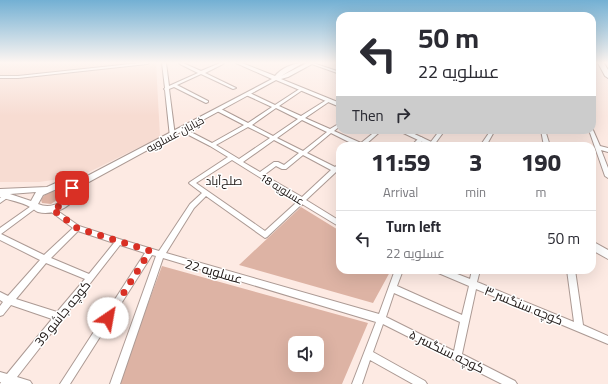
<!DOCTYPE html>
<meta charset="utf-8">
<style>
body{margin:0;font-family:Georgia,Cairo,serif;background:#f7f7f7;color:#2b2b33;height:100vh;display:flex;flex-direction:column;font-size:15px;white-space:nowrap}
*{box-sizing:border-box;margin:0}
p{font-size:13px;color:#7c7c81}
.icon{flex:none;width:22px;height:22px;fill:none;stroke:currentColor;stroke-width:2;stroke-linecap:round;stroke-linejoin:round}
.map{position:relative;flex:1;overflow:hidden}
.sheet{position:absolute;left:336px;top:142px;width:260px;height:132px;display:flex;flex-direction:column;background:#fff;border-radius:12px;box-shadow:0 4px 16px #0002}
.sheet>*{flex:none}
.banner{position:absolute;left:336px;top:12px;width:260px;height:122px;border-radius:12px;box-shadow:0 4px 16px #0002;background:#fff;color:#2b2b33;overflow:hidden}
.controls{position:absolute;left:288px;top:336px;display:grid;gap:8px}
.controls a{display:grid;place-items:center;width:36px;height:36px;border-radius:8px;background:#fff;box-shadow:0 4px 16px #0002;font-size:20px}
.pin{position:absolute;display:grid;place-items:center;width:34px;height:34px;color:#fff;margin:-17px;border-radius:8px;box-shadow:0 2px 6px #0006}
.me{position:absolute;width:44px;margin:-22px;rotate:33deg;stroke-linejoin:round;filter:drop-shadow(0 0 3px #0008)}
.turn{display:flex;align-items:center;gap:14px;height:84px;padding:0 16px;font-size:18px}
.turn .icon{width:52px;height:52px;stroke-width:2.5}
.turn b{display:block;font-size:28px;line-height:34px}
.then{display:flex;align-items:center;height:38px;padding:0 16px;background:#0003;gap:8px;font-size:15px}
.eta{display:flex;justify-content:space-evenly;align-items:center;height:68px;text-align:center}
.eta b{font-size:24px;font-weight:800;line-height:28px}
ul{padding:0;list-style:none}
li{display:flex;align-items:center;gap:12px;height:56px;padding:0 16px;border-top:1px solid #e1e1e2}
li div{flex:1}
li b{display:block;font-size:15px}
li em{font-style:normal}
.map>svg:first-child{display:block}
.built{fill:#f7dcd2}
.green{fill:#ddb3a4;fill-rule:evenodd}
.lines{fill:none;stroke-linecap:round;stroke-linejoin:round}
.minor-casing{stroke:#ac9a94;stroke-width:2}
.tertiary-casing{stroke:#ac9a94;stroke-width:2}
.primary-casing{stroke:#ac9a94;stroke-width:2}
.minor{fill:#fff;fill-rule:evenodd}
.tertiary{fill:#fff;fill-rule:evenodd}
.primary{fill:#fff;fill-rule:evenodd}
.route{stroke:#d93025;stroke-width:7;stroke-dasharray:0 12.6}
.labels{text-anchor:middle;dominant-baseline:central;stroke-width:3;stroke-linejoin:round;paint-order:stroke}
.street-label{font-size:11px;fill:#1d1614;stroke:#fff}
.neighbourhood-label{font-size:12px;fill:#1d1614;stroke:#fff}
.near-street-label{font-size:13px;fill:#1d1614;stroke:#fff}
</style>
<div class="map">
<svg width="608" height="384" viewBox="0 0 608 384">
<rect width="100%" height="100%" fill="#fdeae3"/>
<path class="built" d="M0,63H156L160,137L81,176L39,182H0Z"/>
<path class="green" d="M53,191L61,192L60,198L51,204L42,203L41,200C43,195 48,193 53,191Z
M301,207L340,231V270H391L373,303L239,265Z
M162,266L368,323L342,384H118ZM295,343H317V365H295Z"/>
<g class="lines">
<defs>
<path id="minor" d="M140,63H149L147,64L18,78H0V76H18Z
M162,63H166L169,86L198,73L180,64L179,63H183L201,71L220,63H224L223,64L205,73L236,88L233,89L201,74L177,85L208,101V102L206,103L174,87L169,89L175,136L174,137H170L165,90L164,89L165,88Z
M309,63H313L340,72V74Z
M301,88L304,89L279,106L301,116L328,99H330V101L305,118L330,129L340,123V126L334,131L361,143L377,130H382L365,145L366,146H357L331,133L307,153L335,167L340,163V168L339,169L340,170V174L336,172L306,200L340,221V227L302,204L267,237L265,238L206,196L194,208L166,253L379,314L395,270H403L397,286L462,315L469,286L436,272L435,270H447L470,279L472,270H480L477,282L574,322L567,270H575L583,325L608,336V344L476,289L462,354L515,381L517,384H502L383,324L373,352L425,381L427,384H413L370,360L362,384H352L376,322L163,258L120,384H110L156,256L152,255L70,384H60L145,253L120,245L17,377L30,381L32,384H0L1,382H0V372L7,374L52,319L11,305L3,315L0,316V306L3,302L0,300V292L8,296L40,260L0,240V228L34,204H36L37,206L36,208L1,234L44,255L73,228L50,211L49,209L50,207H52L79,226L119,239L159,251L190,204L202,193L190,184L189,183L190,182L228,157L210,146L181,131V129H185L212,143L244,125L217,111V109H221L248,123L272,107L246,95V93H250L275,105ZM276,108L298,119L273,136L252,125ZM302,120L327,132L303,151L277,138ZM248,127L270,138L239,159L216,145ZM274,140L299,153L284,165L278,162H274L260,172L243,162ZM303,155L331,170L302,197L264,175L276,166L282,169H286ZM232,160L298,201L265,231L196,183ZM78,231L114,243L89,274L51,258ZM46,263L85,279L57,312L16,299ZM394,293L460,322L454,351L386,317Z
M592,129L593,130L600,146L608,148V152L601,150L608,168V178L605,176L589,130H592Z
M440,130H445L434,145H430L429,144L430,143Z
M491,130H495L486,146H480Z
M541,130H545L550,146H544Z
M421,137L424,139L417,146H411L419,138Z
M5,194H9L10,196L0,203V198Z"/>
<path id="tertiary" d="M236,63H242L275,76C280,69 295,62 303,63L281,76L307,63H312V64L288,77L281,79L340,103V107L276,80L76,189C77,207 52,216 38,212C35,211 33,208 30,207C22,202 9,200 0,197V189L47,187L58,182L72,184L272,79ZM59,188L68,189V194C63,204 49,209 38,204L43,195ZM36,192L31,201L10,194Z
M397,130H406L440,146H431Z
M592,241L608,250V259L592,250Z"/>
<path id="primary" d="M598,63H604L608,70V78L605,76Z"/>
</defs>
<use href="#minor" class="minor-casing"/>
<use href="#tertiary" class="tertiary-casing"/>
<use href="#primary" class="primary-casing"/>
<use href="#minor" class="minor"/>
<use href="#tertiary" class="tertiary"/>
<use href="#primary" class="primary"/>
</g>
<linearGradient id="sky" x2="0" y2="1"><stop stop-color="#73b0d3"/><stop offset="0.54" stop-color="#fef6f2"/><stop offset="1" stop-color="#fef6f2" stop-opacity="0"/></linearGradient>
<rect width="608" height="116" fill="url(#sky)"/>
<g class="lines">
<path class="route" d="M72,188C75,200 61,206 52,209L77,228L150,251L108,318"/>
</g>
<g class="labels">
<g class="street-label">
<text transform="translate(175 134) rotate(-28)">خیابان عسلویه</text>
<text transform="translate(282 189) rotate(32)">عسلویه 18</text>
</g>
<g class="neighbourhood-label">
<text x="224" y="180">صلح‌آباد</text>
</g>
<g class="near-street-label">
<text transform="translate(214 271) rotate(16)">عسلویه 22</text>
<text transform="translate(524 305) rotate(22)">کوچه سنگسر ۳</text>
<text transform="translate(62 313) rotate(-51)">کوچه جاشو 39</text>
<text transform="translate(447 351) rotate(26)">کوچه سنگسر ۵</text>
</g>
</g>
</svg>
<div class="controls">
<a><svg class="icon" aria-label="sound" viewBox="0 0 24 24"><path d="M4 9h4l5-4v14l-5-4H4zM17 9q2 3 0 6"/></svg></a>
</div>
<div class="pin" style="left:72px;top:188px;background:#d93025"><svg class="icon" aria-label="arrive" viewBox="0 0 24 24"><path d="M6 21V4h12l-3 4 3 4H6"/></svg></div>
<svg class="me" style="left:108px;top:318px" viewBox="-20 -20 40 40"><circle r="19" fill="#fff"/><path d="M0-13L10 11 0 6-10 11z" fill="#d93025"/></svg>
<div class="banner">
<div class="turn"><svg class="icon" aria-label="left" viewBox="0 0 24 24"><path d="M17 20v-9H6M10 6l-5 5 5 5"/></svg><div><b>50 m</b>عسلویه 22</div></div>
<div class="then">Then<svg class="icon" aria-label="right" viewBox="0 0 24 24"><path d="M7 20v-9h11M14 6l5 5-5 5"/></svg></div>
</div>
<section class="sheet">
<div class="eta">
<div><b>11:59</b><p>Arrival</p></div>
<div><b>3</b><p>min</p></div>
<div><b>190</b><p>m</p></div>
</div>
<ul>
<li><svg class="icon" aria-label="left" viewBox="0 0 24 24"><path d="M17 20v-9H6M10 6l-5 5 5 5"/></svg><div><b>Turn left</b><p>عسلویه 22</p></div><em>50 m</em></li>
</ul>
</section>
</div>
